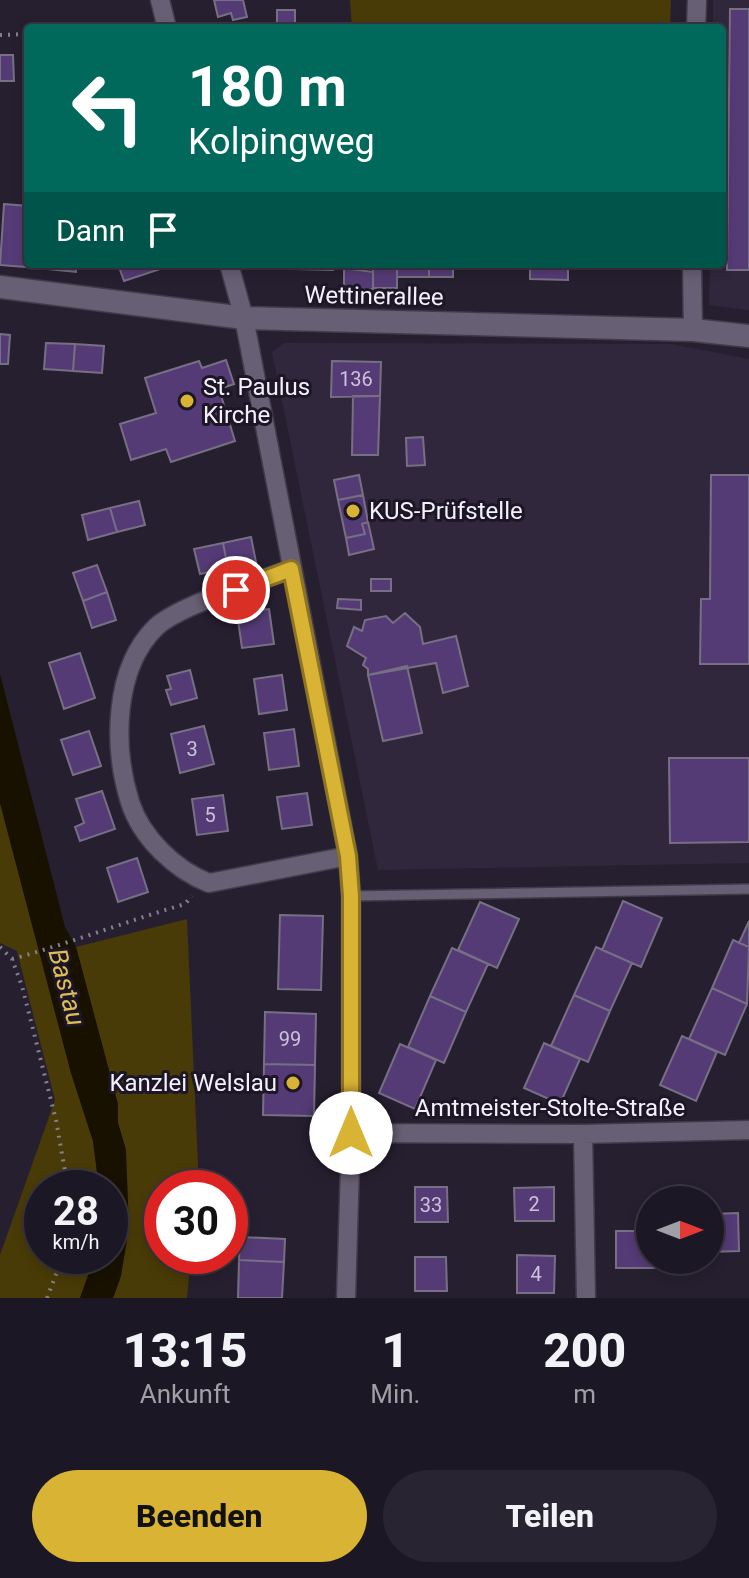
<!DOCTYPE html>
<html lang="de">
<meta charset="utf-8">
<style>
body{margin:0;font-family:Roboto,sans-serif;background:#292431;color:#f1f3f6;height:100vh;display:flex;flex-direction:column;font-size:30px;white-space:nowrap}
*{box-sizing:border-box;margin:0}
p{font-size:26px;color:#a09fa6}
.icon{flex:none;width:44px;height:44px;fill:none;stroke:currentColor;stroke-width:2;stroke-linecap:round;stroke-linejoin:round}
.map{position:relative;height:1298px;overflow:hidden}
.side{display:flex;flex-direction:column;background:#1c1724;flex:1}
.side>*{flex:none}
.hud{position:absolute;left:24px;top:24px;width:702px;height:244px;border-radius:8px;box-shadow:0 4px 12px #0003,0 0 0 2px #3a3641;background:#00695c;color:#fff;overflow:hidden}
.needle{width:52px;rotate:90deg}
.tools{position:absolute;left:636px;top:1186px;display:grid;gap:16px}
.tools a{display:grid;place-items:center;width:88px;height:88px;border-radius:50%;background:#1c1724;box-shadow:0 4px 12px #0003,0 0 0 2px #3a3641;font-size:40px}
.speed{position:absolute;left:24px;top:1170px;display:flex;gap:16px;font-size:40px;font-weight:700;text-align:center}
.speed>*{display:grid;place-content:center;width:104px;height:104px;border-radius:50%;background:#1c1724;box-shadow:0 4px 12px #0003,0 0 0 2px #3a3641;line-height:1}
.speed small{font-size:20px;font-weight:400}
.speed .limit{border:12px solid #d22;background:#fff;color:#111}
.pin{position:absolute;display:grid;place-items:center;width:68px;height:68px;color:#fff;margin:-34px;border:4px solid #fff;border-radius:50%;box-shadow:0 2px 8px #0007}
.me{position:absolute;width:88px;margin:-44px;rotate:0deg;stroke-linejoin:round;filter:drop-shadow(0 0 6px #0008)}
.turn{display:flex;align-items:center;gap:28px;height:168px;padding:0 32px;font-size:36px}
.turn .icon{width:104px;height:104px;stroke-width:2.5}
.turn b{display:block;font-size:56px;line-height:68px}
.then{display:flex;align-items:center;height:76px;padding:0 32px;background:#0003;gap:16px;font-size:30px}
.eta{display:flex;justify-content:space-evenly;align-items:center;height:136px;text-align:center}
.eta b{font-size:48px;font-weight:800;line-height:56px}
.action{display:flex;gap:16px;margin-top:auto;padding:16px 32px}
.action a{flex:1;height:92px;border-radius:48px;background:#d9b334;color:#111;font-size:32px;font-weight:800;line-height:92px;text-align:center}
.action a+a{background:#292431;color:#f1f3f6}
.map>svg:first-child{display:block}
.built{fill:#30273d}
.green{fill:#493b07}
.water{fill:#181100}
.building{fill:#553b76;stroke:#776f83;stroke-width:2}
.lines{fill:none;stroke-linecap:round;stroke-linejoin:round}
.service-casing{stroke:#413b49;stroke-width:12}
.minor-casing{stroke:#413b49;stroke-width:21}
.tertiary-casing{stroke:#413b49;stroke-width:25}
.path{stroke:#85808e;stroke-width:4;stroke-dasharray:2 6;stroke-linecap:butt}
.service{stroke:#675f73;stroke-width:9}
.minor{stroke:#675f73;stroke-width:18}
.tertiary{stroke:#675f73;stroke-width:22}
.route-casing{stroke:#8d7422;stroke-width:20}
.route{stroke:#d9b334;stroke-width:14}
.poi-dot{fill:#d9b334;stroke:#1c1626;stroke-width:3}
.labels{text-anchor:middle;dominant-baseline:central;stroke-width:6;stroke-linejoin:round;paint-order:stroke}
.number-label{font-size:20px;fill:#ccc2da}
.street-label{font-size:24px;fill:#f3effb;stroke:#1c1626}
.poi-label{font-size:24px;fill:#f3effb;stroke:#1c1626;text-anchor:start}
.water-label{font-size:26px;font-style:italic;fill:#ddbd55;stroke:#1c1626}
</style>
<div class="map">
<svg width="749" height="1298" viewBox="0 0 749 1298">
<rect width="100%" height="100%" fill="#261f30"/>
<path class="built" d="M713,0H749V310L709,305L710,264H722V28H713Z
M284,343L671,344L749,359V863L378,870L272,352Z"/>
<path class="green" d="M350,0H671L670,28H352Z
M0,803L71,1073L93,1141L99,1188H42V1256H95L80,1298H0V1255L55,1100L17,951L0,943Z
M187,919L198,1166L196,1188H162V1256H191L187,1298H113L121,1276L126,1150L118,1123V1104L76,947Z"/>
<path class="water" d="M0,674L65,927L76,947L118,1104V1123L126,1150L129,1228L121,1276L113,1298H80L95,1256H110V1188H99L93,1141L71,1073L0,803Z"/>
<path class="building" d="M214,0H243L247,17L233,20L231,13L218,17Z
M730,9H749V270H727Z
M277,10H295V28H277Z
M0,55H13L14,81H0Z
M4,204L28,206V264H38V268L0,265Z
M38,264H76V272L38,268Z
M118,264H155L157,270L124,281Z
M155,264H175L157,270Z
M295,264H333V270L294,269Z
M397,264H429V277H397Z
M429,264H453V277H429Z
M530,264H568V280L530,279Z
M344,268L373,272V289H344Z
M373,269H397V288H373Z
M0,334L10,335L8,364H0Z
M46,343L75,344L73,371L44,369Z
M75,344L104,346L102,373L73,371Z
M226,360L234,384L219,389L235,441L171,462L166,449L131,460L120,424L156,413L145,378L199,361L202,368Z
M332,361L381,362L380,396L331,397Z
M353,396H380L378,455H352Z
M423,437L425,465L407,466L406,438Z
M359,475L363,495L338,500L334,480Z
M711,475H749V664H700L701,599H710Z
M363,495L368,522L362,524L365,534L346,538L338,500Z
M139,501L145,525L117,532L110,508Z
M110,508L117,532L88,540L82,515Z
M368,522L374,549L349,555L346,538L365,534L362,524Z
M251,537L256,562L228,568L223,543Z
M223,543L228,568L200,574L194,549Z
M97,565L107,592L83,601L73,573Z
M371,579H391V591H371Z
M107,592L116,620L92,628L83,601Z
M338,599L361,600V610L337,608Z
M269,609L274,644L242,648L237,613Z
M405,613L420,627L423,644L456,636L468,686L443,693L436,663L368,675V669L363,665L366,658L347,646L354,627L362,631L365,620L386,616L393,623Z
M80,653L95,698L64,709L49,663Z
M407,666L422,733L383,741L368,675Z
M190,670L197,698L171,705L166,690L171,689L167,676Z
M282,675L287,710L259,714L254,679Z
M204,726L214,764L180,773L171,734Z
M294,729L299,766L269,770L264,733Z
M89,731L101,766L73,775L61,740Z
M669,758H749V842L670,843Z
M102,791L115,829L80,841L75,827L84,823L76,799Z
M307,793L312,825L282,829L277,797Z
M223,795L228,831L197,835L192,799Z
M137,858L148,892L118,902L107,868Z
M623,901L662,918L641,967L602,950Z
M480,902L519,919L497,968L458,950Z
M280,915L323,916L321,990L278,989Z
M749,921V947L739,943Z
M733,940L749,947L747,1004L712,988Z
M596,947L632,963L610,1011L574,995Z
M452,948L488,964L466,1012L430,996Z
M712,988L747,1004L725,1055L689,1039Z
M574,995L610,1011L588,1062L551,1046Z
M430,996L466,1012L444,1063L408,1047Z
M265,1012L316,1014L315,1065L264,1064Z
M682,1036L717,1052L696,1101L660,1085Z
M544,1043L580,1059L560,1104L524,1088Z
M400,1044L436,1060L415,1109L379,1093Z
M264,1064L315,1065L314,1116L263,1115Z
M415,1187H447L448,1222H415Z
M554,1187V1221H515L514,1188Z
M738,1213L739,1251L710,1252V1214Z
M616,1231H650V1260H664V1268H616Z
M240,1237L285,1239L284,1262L239,1260Z
M517,1255L555,1256L554,1293H517Z
M415,1257H446L447,1291H415Z
M239,1260L284,1262L282,1298H238Z"/>
<g class="lines">
<defs>
<path id="service" d="M351,896L749,889"/>
<path id="minor" d="M160,0L167,28
M696,28L697,0
M229,264L244,318L348,856L351,896V1133L346,1298
M692,264L693,330
M291,569C257,582 180,605 156,627C113,669 113,748 130,802C141,837 175,870 209,883L348,856
M351,1133L583,1134L749,1130
M583,1134L586,1298"/>
<path id="tertiary" d="M0,287L244,318L693,330L749,336"/>
</defs>
<use href="#service" class="service-casing"/>
<use href="#minor" class="minor-casing"/>
<use href="#tertiary" class="tertiary-casing"/>
<path class="path" d="M0,35L28,34
M0,947L12,959L22,986L56,1120L68,1188
M12,959C71,943 127,921 185,904L192,896
M47,1298L63,1256"/>
<use href="#service" class="service"/>
<use href="#minor" class="minor"/>
<use href="#tertiary" class="tertiary"/>
</g>
<g class="lines">
<defs>
<path id="route" d="M236,590L291,569L348,856L351,896V1133"/>
</defs>
<use href="#route" class="route-casing"/>
<use href="#route" class="route"/>
</g>
<g class="poi-dot">
<circle cx="187" cy="401" r="8"/>
<circle cx="353" cy="511" r="8"/>
<circle cx="293" cy="1083" r="8"/>
</g>
<g class="labels">
<g class="number-label">
<text x="356" y="379">136</text>
<text x="192" y="749">3</text>
<text x="210" y="815">5</text>
<text x="290" y="1039">99</text>
<text x="534" y="1204">2</text>
<text x="431" y="1205">33</text>
<text x="536" y="1274">4</text>
</g>
<g class="street-label">
<text transform="translate(374 296) rotate(1)">Wettinerallee</text>
<text x="550" y="1108">Amtmeister-Stolte-Straße</text>
</g>
<g class="poi-label">
<text x="203" y="387">St. Paulus<tspan x="203" dy="28">Kirche</tspan></text>
<text x="369" y="511">KUS-Prüfstelle</text>
<text x="277" y="1083" text-anchor="end">Kanzlei Welslau</text>
</g>
<g class="water-label">
<text transform="translate(67 987) rotate(75)">Bastau</text>
</g>
</g>
</svg>
<div class="tools">
<a><svg class="needle" viewBox="-14 -14 28 28"><path d="M0-13l5 13h-10z" fill="#e53935"/><path d="M0 13l5-13h-10z" fill="#a09fa6"/></svg></a>
</div>
<div class="speed"><div>28<small>km/h</small></div><div class="limit">30</div></div>
<div class="pin" style="left:236px;top:590px;background:#d93025"><svg class="icon" aria-label="arrive" viewBox="0 0 24 24"><path d="M6 21V4h12l-3 4 3 4H6"/></svg></div>
<svg class="me" style="left:351px;top:1133px" viewBox="-20 -20 40 40"><circle r="19" fill="#fff"/><path d="M0-13L10 11 0 6-10 11z" fill="#d9b334"/></svg>
<div class="hud">
<div class="turn"><svg class="icon" aria-label="left" viewBox="0 0 24 24"><path d="M17 20v-9H6M10 6l-5 5 5 5"/></svg><div><b>180 m</b>Kolpingweg</div></div>
<div class="then">Dann<svg class="icon" aria-label="arrive" viewBox="0 0 24 24"><path d="M6 21V4h12l-3 4 3 4H6"/></svg></div>
</div>
</div>
<section class="side">
<div class="eta">
<div><b>13:15</b><p>Ankunft</p></div>
<div><b>1</b><p>Min.</p></div>
<div><b>200</b><p>m</p></div>
</div>
<div class="action"><a>Beenden</a><a>Teilen</a></div>
</section>
